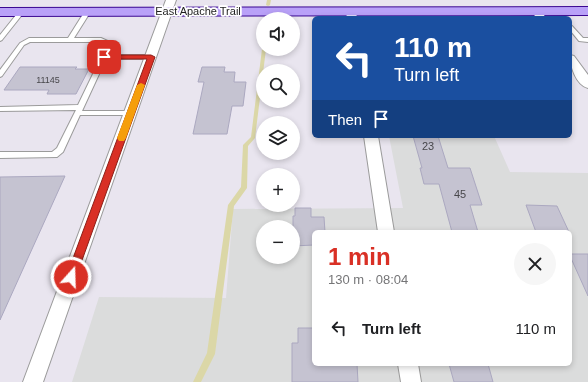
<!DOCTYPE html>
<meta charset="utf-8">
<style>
body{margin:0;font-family:Arial,sans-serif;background:#f6f6f6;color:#202124;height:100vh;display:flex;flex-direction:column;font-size:15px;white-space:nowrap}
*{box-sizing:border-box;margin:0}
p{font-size:13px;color:#757577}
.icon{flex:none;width:22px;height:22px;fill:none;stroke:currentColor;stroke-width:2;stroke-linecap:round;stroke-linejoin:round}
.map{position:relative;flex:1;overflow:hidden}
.sheet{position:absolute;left:312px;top:230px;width:260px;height:136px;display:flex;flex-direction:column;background:#fff;border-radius:6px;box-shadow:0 2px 6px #0003}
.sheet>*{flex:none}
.banner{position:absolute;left:312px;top:16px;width:260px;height:122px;border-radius:6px;box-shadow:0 2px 6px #0003;background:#1a4fa0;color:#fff;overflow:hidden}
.fabs{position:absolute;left:256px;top:12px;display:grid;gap:8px}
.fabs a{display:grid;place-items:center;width:44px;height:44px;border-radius:50%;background:#fff;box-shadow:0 2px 6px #0003;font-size:20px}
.pin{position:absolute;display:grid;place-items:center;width:34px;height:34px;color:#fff;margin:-17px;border-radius:8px;box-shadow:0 2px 6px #0006}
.me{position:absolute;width:44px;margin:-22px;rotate:20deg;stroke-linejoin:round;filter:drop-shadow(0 0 3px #0008)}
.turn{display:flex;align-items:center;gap:14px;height:84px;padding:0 16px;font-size:18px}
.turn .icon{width:52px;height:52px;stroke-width:2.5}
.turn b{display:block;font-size:28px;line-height:34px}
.then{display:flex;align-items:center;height:38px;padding:0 16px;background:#0003;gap:8px;font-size:15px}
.round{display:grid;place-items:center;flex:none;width:42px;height:42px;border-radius:21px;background:#f6f6f6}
.summary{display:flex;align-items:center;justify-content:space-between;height:68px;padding:0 16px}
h1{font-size:24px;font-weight:700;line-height:30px;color:#d93025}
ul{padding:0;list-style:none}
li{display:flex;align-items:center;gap:12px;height:60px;padding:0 16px}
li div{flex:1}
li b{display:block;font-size:15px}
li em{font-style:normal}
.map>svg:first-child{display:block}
.residential{fill:#dbdcdc;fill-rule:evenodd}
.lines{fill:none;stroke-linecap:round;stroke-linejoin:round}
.stream{fill:#dbd7a7;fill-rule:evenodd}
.building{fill:#c5c3d1;stroke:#aba8c0}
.lane-casing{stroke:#9b9b9b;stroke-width:2}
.street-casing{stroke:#9b9b9b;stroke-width:2}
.primary-casing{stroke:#3a0792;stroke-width:2}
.lane{fill:#fff;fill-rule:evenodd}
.street{fill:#fff;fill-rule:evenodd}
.primary{fill:#b9a1f8;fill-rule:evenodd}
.route{fill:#d93025;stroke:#8d1f18}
.slow{fill:#f59e0b}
.labels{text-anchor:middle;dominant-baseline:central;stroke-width:3.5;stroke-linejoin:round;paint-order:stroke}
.far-number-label{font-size:9px;fill:#48474b}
.far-street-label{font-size:11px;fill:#1e1e1e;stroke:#fff}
.number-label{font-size:11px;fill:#48474b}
</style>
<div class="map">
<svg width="588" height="382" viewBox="0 0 588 382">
<rect width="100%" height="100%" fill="#e9e5ef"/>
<path class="residential" d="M389,136H494L510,172L588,173V382H72L99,297L226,298L233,209L403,208ZM263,227H293V257H263ZM314,232H570V364H314Z"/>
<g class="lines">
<path class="stream" d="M267,0H271L270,5L268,6L266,5Z
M266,17H268L269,19H265Z
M263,48V49H266L255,138L248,146L247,188L234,206L215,354L201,382H193L207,353L228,205L241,187L243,145L251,137L262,49Z"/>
</g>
<path class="building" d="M20,67H77L75,69H89L76,94H47L49,90H4Z
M202,67H225L224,72H235L234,82H246L243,106H232L227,134H193L204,82H198Z
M413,136H438L448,168H470L482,205H470L478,232H452L439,184H424L420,168H422Z
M65,176L0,320V177Z
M526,205L557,206L569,232H536Z
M295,208H311V217H324L325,232H314V245L293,246V216H295Z
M570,254H588V296L570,256Z
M298,328H314V364H357L358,382H292V343H298Z
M449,364H488L493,382H454Z"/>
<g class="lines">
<defs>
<path id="lane" d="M88,9L91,11L74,38H101L112,43L113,44L108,55H151L154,57L151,59H106L82,111H131L134,113L133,115H80L63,152L57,157L0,158V152H52L57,148L76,110L0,111V107L78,105L107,45L100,42H30L24,45L2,76L0,77V70L20,43L29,38H68L85,11Z
M20,10L25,11L2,40L0,41V35Z
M570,25L572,26L583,38H588V42L579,41L570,30Z"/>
<path id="street" d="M166,0H176L43,382H23Z
M537,8L540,9L546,18H536L532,11Z
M351,9L356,12L357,18H347L346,12Z
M570,55L574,56L588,75V88C576,85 570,66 570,55Z
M364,136H378L394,232H378Z
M398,364H418L421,382H401Z"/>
<path id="primary" d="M588,7V15L0,16V8Z"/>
</defs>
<use href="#lane" class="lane-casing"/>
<use href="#street" class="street-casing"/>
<use href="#primary" class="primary-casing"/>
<use href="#lane" class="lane"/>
<use href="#street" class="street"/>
<use href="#primary" class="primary"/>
</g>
<path class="route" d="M101,55H151L155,57L76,277L75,281L71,283L67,281L66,277L147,59H104L100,57Z"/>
<path class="slow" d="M141,83L145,85L126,138L124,141H119L117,138L137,85Z"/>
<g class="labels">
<g class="far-number-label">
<text x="48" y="80">11145</text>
</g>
<g class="far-street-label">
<text x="198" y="11">East Apache Trail</text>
</g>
<g class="number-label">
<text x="428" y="146">23</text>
<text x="460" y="194">45</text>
</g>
</g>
</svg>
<div class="fabs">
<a><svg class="icon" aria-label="sound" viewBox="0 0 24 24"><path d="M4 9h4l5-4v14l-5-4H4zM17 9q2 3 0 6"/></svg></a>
<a><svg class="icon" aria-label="search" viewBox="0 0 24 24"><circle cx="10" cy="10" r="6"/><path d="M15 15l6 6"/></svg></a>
<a><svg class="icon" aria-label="layers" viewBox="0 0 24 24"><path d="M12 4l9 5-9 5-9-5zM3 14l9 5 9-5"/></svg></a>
<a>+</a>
<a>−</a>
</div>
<div class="pin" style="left:104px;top:57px;background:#d93025"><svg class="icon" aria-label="arrive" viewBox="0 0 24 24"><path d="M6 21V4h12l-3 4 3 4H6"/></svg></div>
<svg class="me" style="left:71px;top:277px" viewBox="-20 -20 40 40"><circle r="17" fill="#d93025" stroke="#fff" stroke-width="3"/><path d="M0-11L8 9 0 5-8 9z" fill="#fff"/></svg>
<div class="banner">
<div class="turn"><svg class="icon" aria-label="left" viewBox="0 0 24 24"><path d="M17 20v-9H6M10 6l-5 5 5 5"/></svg><div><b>110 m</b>Turn left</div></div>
<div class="then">Then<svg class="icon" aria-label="arrive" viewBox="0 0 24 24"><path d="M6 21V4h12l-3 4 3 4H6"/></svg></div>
</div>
<section class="sheet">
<div class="summary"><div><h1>1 min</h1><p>130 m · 08:04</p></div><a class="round"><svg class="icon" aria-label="close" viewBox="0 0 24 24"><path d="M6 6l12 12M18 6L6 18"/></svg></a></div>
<ul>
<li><svg class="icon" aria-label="left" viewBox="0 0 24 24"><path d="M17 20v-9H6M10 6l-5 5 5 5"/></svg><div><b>Turn left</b></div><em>110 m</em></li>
</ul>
</section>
</div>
